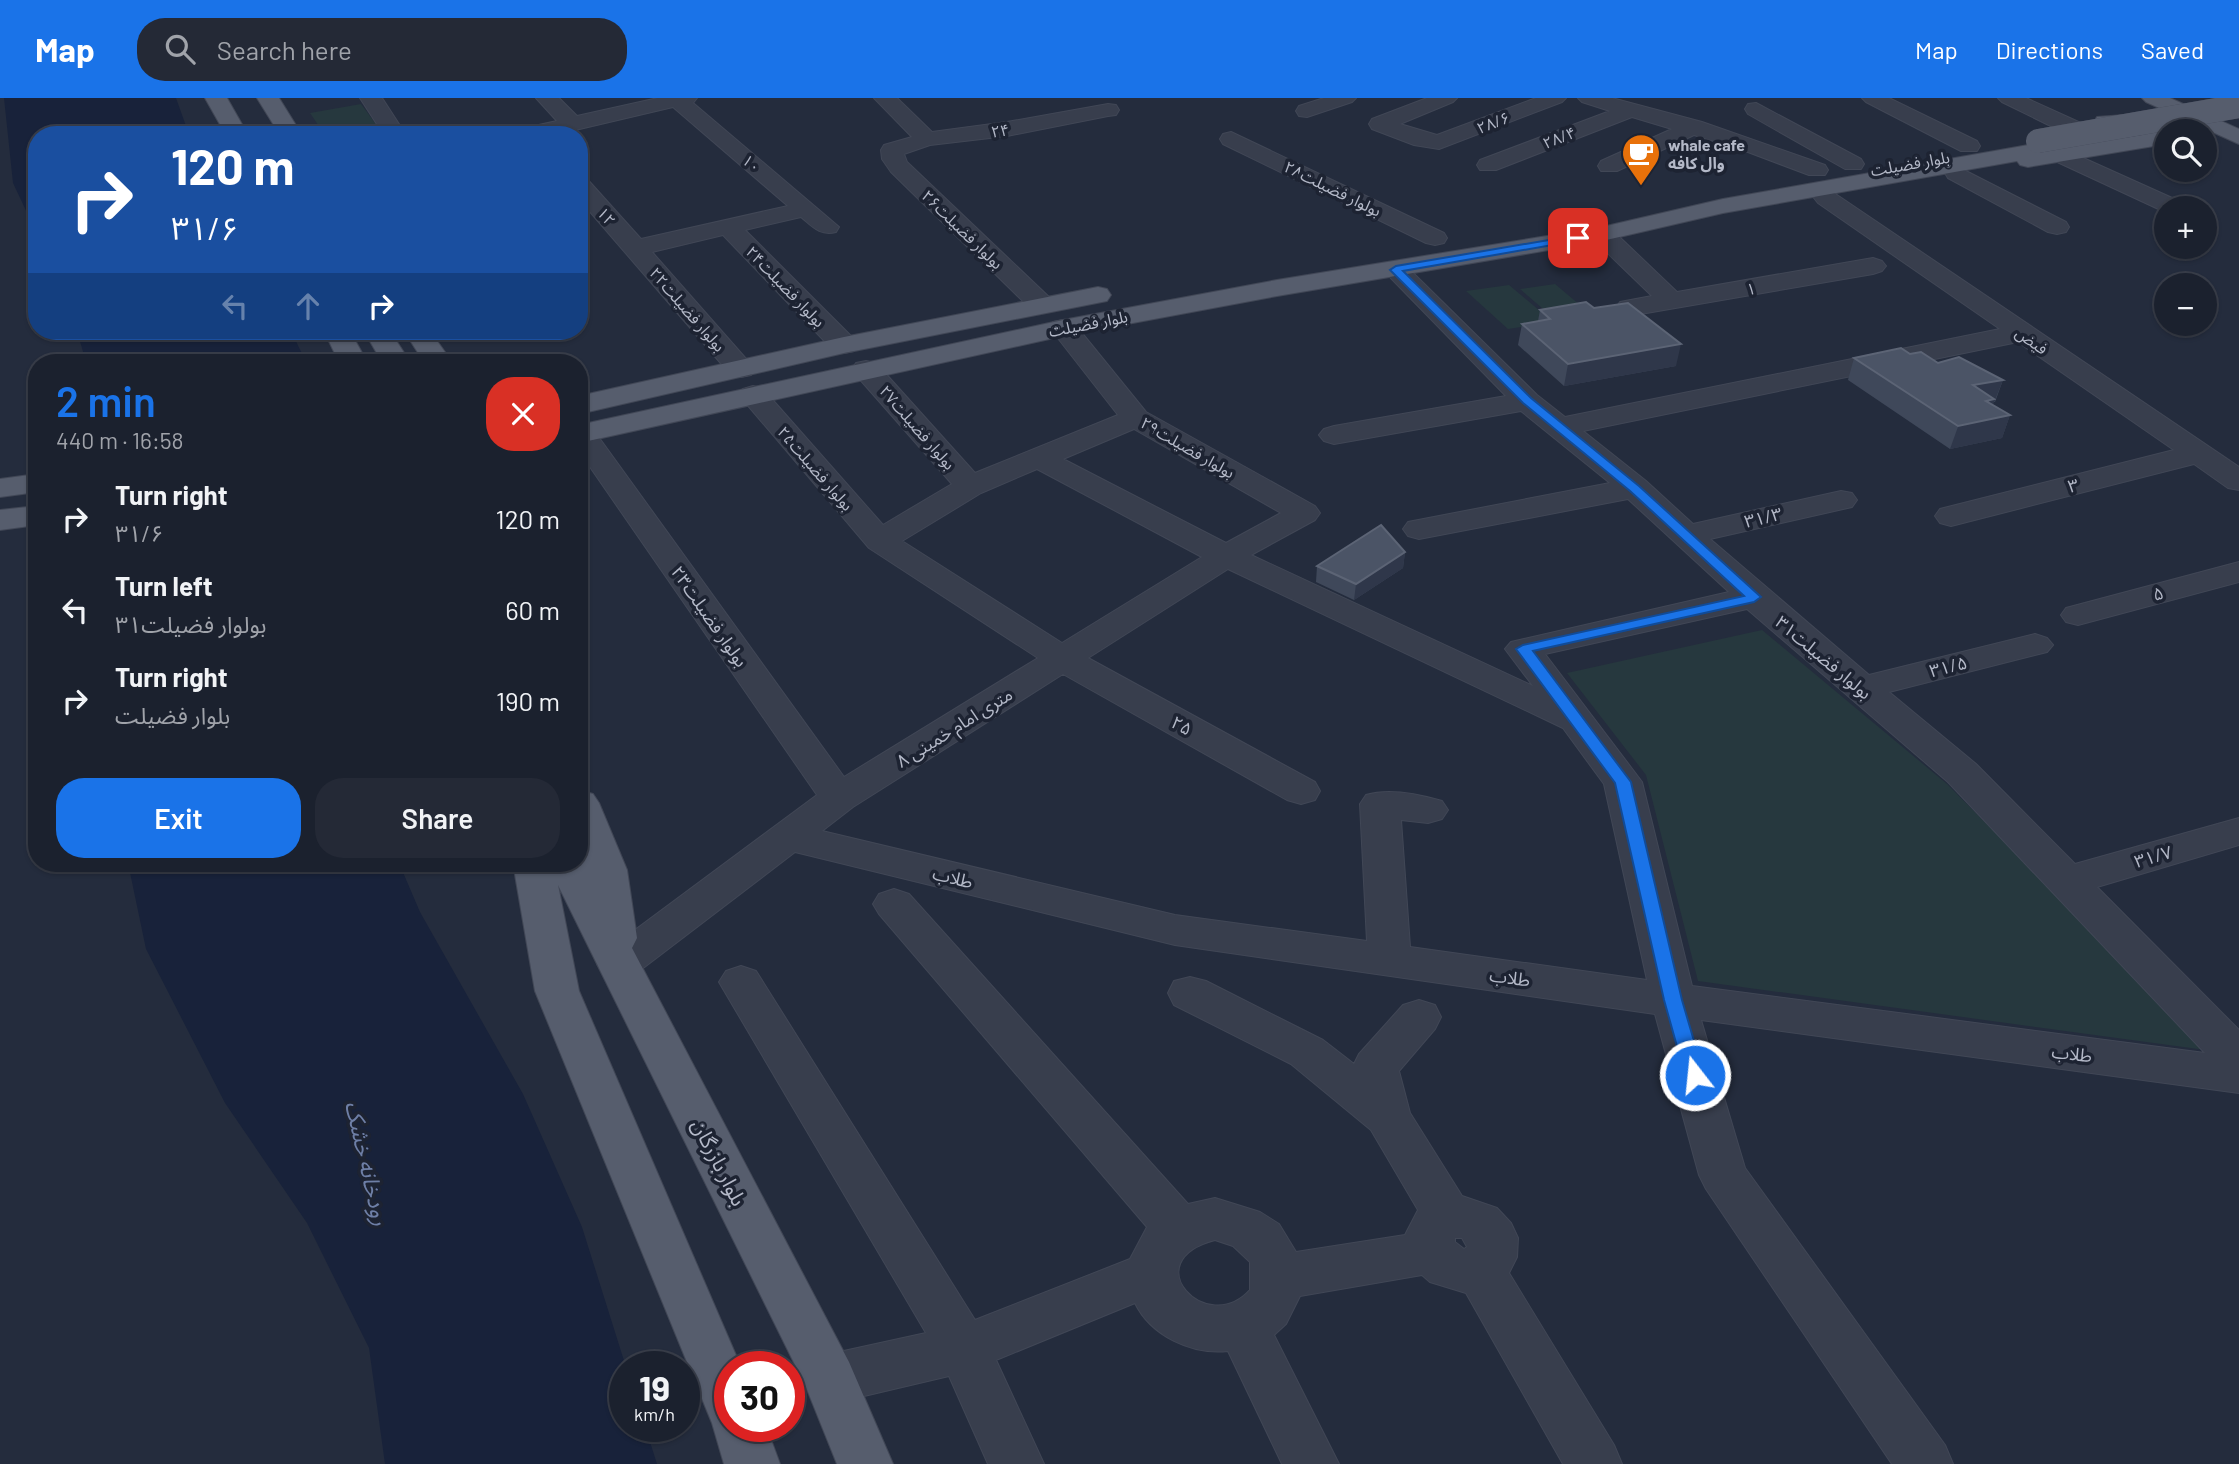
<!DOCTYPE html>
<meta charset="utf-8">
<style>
body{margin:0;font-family:Barlow,"Noto Sans Arabic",sans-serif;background:#242936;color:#f1f3f6;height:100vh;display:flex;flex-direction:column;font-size:26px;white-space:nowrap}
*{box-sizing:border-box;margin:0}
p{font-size:23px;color:#a0a3aa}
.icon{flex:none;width:38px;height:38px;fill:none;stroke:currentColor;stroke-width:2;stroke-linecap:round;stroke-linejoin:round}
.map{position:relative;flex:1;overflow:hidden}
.drawer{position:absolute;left:28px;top:256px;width:560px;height:518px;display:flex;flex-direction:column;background:#1b212e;border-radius:28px;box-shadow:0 2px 5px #0004,0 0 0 2px #393e4a}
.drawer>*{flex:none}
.guide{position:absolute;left:28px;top:28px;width:560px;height:214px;border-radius:28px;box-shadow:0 2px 5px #0004,0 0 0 2px #393e4a;background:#1a4fa0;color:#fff;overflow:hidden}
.fabs{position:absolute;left:2154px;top:21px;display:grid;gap:14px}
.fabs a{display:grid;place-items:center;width:63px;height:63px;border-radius:50%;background:#1b212e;box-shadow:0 2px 5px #0004,0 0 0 2px #393e4a;font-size:35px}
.speed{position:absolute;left:609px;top:1253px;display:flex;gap:14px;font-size:35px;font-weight:700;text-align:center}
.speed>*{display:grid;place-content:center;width:91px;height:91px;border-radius:50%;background:#1b212e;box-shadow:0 2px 5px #0004,0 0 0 2px #393e4a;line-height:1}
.speed small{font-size:18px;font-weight:400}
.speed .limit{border:10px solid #d22;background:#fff;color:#111}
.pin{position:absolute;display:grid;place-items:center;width:60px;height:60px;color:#fff;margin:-30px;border-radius:14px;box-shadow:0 4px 10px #0006}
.me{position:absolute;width:77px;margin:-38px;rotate:344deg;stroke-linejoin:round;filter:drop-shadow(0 0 5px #0008)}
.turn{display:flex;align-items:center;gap:24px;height:147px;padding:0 28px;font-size:32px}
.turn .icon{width:91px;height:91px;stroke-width:2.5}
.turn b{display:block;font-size:49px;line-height:60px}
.lanes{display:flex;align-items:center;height:66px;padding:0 28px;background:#0003;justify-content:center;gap:35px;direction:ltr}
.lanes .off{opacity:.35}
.round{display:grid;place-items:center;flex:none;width:74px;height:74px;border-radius:28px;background:#242936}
.summary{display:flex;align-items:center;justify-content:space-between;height:119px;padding:0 28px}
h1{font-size:42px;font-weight:600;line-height:52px;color:#1a73e8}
.action{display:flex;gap:14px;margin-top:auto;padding:14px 28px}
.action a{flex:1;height:80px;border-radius:28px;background:#1a73e8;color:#fff;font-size:28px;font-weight:600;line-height:80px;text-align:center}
.action a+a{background:#242936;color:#f1f3f6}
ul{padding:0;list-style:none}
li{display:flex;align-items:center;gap:21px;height:91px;padding:0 28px}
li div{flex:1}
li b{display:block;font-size:26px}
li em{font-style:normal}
header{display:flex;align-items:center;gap:42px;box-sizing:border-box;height:98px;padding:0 35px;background:#1a73e8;color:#fff}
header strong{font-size:33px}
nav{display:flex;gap:38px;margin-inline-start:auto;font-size:24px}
.search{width:490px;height:63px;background:#242936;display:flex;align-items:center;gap:18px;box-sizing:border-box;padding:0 24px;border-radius:28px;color:#a0a3aa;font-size:26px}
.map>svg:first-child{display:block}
.green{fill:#26383e}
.water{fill:#18223a}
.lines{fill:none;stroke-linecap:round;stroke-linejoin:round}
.minor-casing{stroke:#414756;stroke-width:2}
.major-casing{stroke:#414756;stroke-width:2}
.minor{fill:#383e4d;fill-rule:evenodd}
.major{fill:#565d6d;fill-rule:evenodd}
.major-bridge-casing{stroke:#414756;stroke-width:24;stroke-linecap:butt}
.major-bridge{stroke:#565d6d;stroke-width:24}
.wall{fill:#3f485a}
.shaded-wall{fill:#2f374a}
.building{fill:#4b5466;stroke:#5c6475;stroke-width:2}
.route{fill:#1a73e8;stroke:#114b97;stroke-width:2}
.labels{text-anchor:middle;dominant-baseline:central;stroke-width:7;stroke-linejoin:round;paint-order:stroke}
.far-street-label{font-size:16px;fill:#b4b9c8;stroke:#1d2332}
.far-poi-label{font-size:16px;font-weight:bold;fill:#b4b9c8;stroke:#1d2332;text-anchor:start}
.street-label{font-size:18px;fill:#b4b9c8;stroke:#1d2332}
.near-street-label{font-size:21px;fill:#b4b9c8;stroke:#1d2332}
.near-water-label{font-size:23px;font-style:italic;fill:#6e7fa6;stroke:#1d2332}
</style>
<header>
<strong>Map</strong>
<div class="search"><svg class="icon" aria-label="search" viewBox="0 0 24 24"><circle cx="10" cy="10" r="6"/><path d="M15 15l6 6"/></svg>Search here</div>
<nav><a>Map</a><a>Directions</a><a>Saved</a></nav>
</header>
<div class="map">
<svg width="2239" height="1366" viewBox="0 0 2239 1366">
<rect width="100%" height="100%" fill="#242c3d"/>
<path class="green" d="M361,6L384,37H325L310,15Z
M1555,186L1593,218L1557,223L1520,191Z
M1509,187L1553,224L1508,231L1466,193Z
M1762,532L1947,686L2213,953L1698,883L1646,677L1567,575Z"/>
<path class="water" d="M4,0H176L186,28L192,37H37V136L13,85Z
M77,233H291L306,264H86Z
M128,765H399L420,814L523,996L582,1129L626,1269L625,1328H645L657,1366H385L369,1250L307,1125L225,1005L146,851Z"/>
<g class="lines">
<defs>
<path id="minor" d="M360,0H382L406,37H384Z
M536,0H559L577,18L658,0H697L693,5L839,129L836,134C820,138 813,129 801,119L745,132L854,241L858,247L854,253L844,255L834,253L723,137L652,154L755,271L751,277L741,279L731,277L579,101V79L587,81L641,141L788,108L673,9L554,37H513L516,32L557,23Z
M874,0H897L932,34L1007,24L1108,6L1116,7L1119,12L1116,17L1108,18L1007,38L930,47L904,56L907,64L1050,200L1054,206L1050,212L1041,214L1032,212L891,74L882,61L881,52L884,47L912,39Z
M1324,0H1356L1352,4L1307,19L1299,18L1296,13L1299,8Z
M1427,0H1457L1453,4L1400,26L1437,37L1536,0H1566L1562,4L1439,51L1414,47L1372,31L1369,26L1372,21Z
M1578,0H1612L1702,24L1825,67L1828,72L1825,77H1809L1740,51L1694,37L1617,73H1601L1598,68L1601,63L1672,31L1632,19L1496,72H1480L1477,67L1480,62L1610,13L1582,4Z
M1862,0H1889L1977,43L1980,48L1977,53H1961L1866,4Z
M1998,0H2026L2083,26L2086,31L2083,36H2067L2002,4Z
M1756,5L1861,61L1864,66L1861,71H1845L1748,16L1745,11L1748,6Z
M1231,34L1444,135L1447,140L1444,145L1435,147L1426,145L1223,46L1220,41L1223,36Z
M2061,50L2181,104L2185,109L2166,110L2165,114L2053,62L2050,57L2053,52Z
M1956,68L2066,124L2069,129L2066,134L2057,136L2048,134L1948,80L1945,75L1948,70Z
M1826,93L1834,95L2239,369V392L2228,390L2194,366L1951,428L1940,425L1935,418L1940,411L2174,352L2018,244L1583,333L1646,383L1693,426L1841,393L1852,395L1857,402L1852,409L1710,441L1869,577L2035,536L2047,540L2053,547L2047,554L1889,594L1976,666L2075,766L2239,720V747L2097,789L2239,932V995L1701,922L1745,1070L1945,1347L1953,1366H1892L1706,1091L1699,1077L1655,916L1175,847L795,754L634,877L619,882L604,877L597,866L604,855L817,697L579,353V328L592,330L844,679L1038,560L869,450L739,297L743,291L753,288L763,291L883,427L952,386L856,277L852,271L856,265L866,263L876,265L975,375L1118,317L1050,230L1053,224L1063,222L1073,224L1146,314L1315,408L1320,415L1315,422L1251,457L1533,588L1505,551L1511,544L1729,494L1628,401L1419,441L1408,438L1403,431L1408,424L1610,385L1521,313L1334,346L1324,343L1319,337L1324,331L1334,328L1506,298L1383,172L1387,167L1396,164L1405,167L1537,297L1565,319L2000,231L1818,105L1814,100L1818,95ZM1134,331L1281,415L1226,445L1063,361ZM1037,371L1202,459L1062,545L902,443L981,395ZM1228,471L1563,630L1604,686L1647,882L1410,849L1401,722L1428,725L1442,721L1448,712L1442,703C1418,696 1390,690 1366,697L1360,706L1367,843L1175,817L822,733L853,709L1063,576L1287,702L1301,706L1315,702L1320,693L1315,684L1088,560ZM1747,511L1948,684L2205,955L1692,888L1642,684L1545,556Z
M1602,129L1611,131L1677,194L1873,160L1882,163L1886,168L1882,173L1873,176L1629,218L1620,216L1616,210L1620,204L1652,198L1593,141L1590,136L1593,131Z
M2239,464V484L2078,527L2066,524L2061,517L2066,510Z
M894,791L909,796L1188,1106L1215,1100L1260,1114L1279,1126L1296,1154L1405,1137L1418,1112L1371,1032L1291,966L1174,907L1168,895L1174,883L1190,879L1206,883L1323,942L1354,966L1359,956L1403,907L1419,902L1435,907L1441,919L1435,931L1399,973L1410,1015L1462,1098L1497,1110L1511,1125L1518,1140L1517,1159L1509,1175L1614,1347L1622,1366H1563L1466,1195L1430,1184L1422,1177L1300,1198L1286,1226L1274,1237L1339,1366H1282L1228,1253C1192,1257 1151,1238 1135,1205L996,1262L1044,1366H988L949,1278L830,1306L811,1298L803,1281L811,1264L830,1256L926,1235L719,884L726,873L741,868L756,873L975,1222L1130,1161L1147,1129L879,816L873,806L879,796ZM1455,1140H1462L1467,1149L1464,1151L1455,1144ZM1215,1142L1233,1148L1250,1164V1192C1207,1240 1134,1163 1215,1142Z"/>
<path id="major" d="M205,0H227L248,37H226Z
M257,0H279L302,37H280Z
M2142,0H2170L2239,31V46L2146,4Z
M2125,17C2140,20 2156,23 2166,36L2160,47L2028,69L2020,67L2017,63L1723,115L1602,143L1277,198L1063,238L579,345V327L1063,222L1277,182L1602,129L1723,101L2051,43L2059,45L2062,50L2142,37L2129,31L2097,29L2094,24L2097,19Z
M1098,189L1107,191L1111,197L1107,203L844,255L579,316V298L844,239Z
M324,233H350L367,264H339Z
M364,233H390L410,264H382Z
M404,233H430L452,264H424Z
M37,376V394L0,399V381Z
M37,408V427L0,432V412Z
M579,692L593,696L599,705L627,772L637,840L632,850L849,1264L893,1366H837L806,1289L558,787L579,893L741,1269H730V1328H766L780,1366H724L712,1325L535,893L513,765H579Z"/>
</defs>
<use href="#minor" class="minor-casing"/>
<use href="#major" class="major-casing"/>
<use href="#minor" class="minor"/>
<use href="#major" class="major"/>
<defs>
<path id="major-bridge" d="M2038,43L2239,8"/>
</defs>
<use href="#major-bridge" class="major-bridge-casing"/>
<use href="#major-bridge" class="major-bridge"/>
</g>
<path class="wall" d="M1594,210L1676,268L1564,288L1518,247L1522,226L1538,223L1540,212Z
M1910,256L1938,265L2003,282L1995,304H1993L1992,307L2010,317L2002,340L1950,351L1848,282L1854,260Z
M1405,454L1403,470L1354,502L1316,484L1317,468Z"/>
<path class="shaded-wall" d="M1681,246L1676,268L1564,288L1568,266Z
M2003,282L1987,322L2010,317L2002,340L1950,351L1973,287Z
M1405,454L1403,470L1354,502L1356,486Z"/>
<path class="building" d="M1586,204L1594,210L1628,205L1681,246L1568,266L1522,226L1550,221L1540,212Z
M1901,250L1910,256L1921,254L1938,265L1959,259L2003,282L1973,287L1994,301L1986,303L2010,317L1958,328L1854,260Z
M1381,427L1405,454L1356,486L1317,468Z"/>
<path class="route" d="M1578,137L1581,138V142L1403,173L1531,300L1639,388L1761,499L1754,504L1533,553L1631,684L1682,902L1704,977L1701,982L1695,984L1688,982L1685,977L1664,902L1615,685L1516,551L1523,547L1744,498L1630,393L1523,305L1390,172L1396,168Z"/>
<defs>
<symbol id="cafe-pin" viewBox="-11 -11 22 30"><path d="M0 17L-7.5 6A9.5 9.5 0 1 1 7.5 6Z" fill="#e8710a" stroke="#1d2332"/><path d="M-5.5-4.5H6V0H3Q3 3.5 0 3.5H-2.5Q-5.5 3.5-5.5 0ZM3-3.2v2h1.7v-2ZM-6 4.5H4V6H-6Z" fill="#fff"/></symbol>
</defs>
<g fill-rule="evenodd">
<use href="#cafe-pin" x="1619" y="33" width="44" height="60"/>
</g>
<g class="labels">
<g class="far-street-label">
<text transform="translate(1493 24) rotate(-21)">۲۸/۶</text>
<text transform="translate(1000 32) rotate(-9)">۲۴</text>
<text transform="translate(1559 39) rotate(-21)">۲۸/۴</text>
<text transform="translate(752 65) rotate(40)">۱۰</text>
<text transform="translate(1910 65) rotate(-10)">بلوار فضیلت</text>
<text transform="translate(1333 90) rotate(26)">بولوار فضیلت۲۸</text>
<text transform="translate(607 118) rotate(49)">۱۲</text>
<text transform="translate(963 131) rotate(44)">بولوار فضیلت۲۶</text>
<text transform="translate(786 188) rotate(46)">بولوار فضیلت۲۴</text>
<text transform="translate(1751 190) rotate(-10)">۱</text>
<text transform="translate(688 211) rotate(49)">بولوار فضیلت۲۲</text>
<text transform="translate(1088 225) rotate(-11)">بلوار فضیلت</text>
<text transform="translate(2032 242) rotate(35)">فیض</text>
<text transform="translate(918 329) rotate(49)">بولوار فضیلت۲۷</text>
<text transform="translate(1188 349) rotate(30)">بولوار فضیلت۲۹</text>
<text transform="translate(816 370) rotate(49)">بولوار فضیلت۲۵</text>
</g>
<g class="far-poi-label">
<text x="1668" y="46">whale cafe<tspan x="1668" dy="18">وال کافه</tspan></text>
</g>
<g class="street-label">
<text transform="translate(2073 387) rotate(-14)">۳</text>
<text transform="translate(1763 419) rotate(-13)">۳۱/۳</text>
<text transform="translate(2158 495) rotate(-15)">۵</text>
<text transform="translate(710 518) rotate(55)">بولوار فضیلت۲۳</text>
<text transform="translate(1824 559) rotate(40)">بولوار فضیلت۳۱</text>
<text transform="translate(1948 568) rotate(-14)">۳۱/۵</text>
<text transform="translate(1182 627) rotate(29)">۲۵</text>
<text transform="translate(954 629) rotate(-32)">۸ متری امام خمینی</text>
<text transform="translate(2153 758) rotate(-16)">۳۱/۷</text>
<text transform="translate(953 779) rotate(14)">طلاب</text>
<text transform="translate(1510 879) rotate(8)">طلاب</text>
<text transform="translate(2072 955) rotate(7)">طلاب</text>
</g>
<g class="near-street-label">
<text transform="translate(720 1064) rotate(63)">بلوار بازرگان</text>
</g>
<g class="near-water-label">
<text transform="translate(368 1065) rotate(77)">رودخانه خشک</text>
</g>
</g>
</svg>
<div class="fabs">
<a><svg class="icon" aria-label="search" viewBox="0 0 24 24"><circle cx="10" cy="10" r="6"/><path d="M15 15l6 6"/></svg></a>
<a>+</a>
<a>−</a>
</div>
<div class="speed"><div>19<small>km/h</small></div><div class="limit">30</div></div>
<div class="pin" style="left:1578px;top:140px;background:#d93025"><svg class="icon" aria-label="arrive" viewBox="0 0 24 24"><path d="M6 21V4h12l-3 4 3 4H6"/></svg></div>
<svg class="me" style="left:1695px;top:977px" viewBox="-20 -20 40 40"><circle r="17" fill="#1a73e8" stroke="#fff" stroke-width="3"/><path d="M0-11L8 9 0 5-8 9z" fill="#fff"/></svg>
<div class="guide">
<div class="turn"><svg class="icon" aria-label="right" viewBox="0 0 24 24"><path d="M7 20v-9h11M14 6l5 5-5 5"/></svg><div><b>120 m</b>۳۱/۶</div></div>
<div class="lanes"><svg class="icon off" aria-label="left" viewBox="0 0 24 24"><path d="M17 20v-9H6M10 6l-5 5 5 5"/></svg><svg class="icon off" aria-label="ahead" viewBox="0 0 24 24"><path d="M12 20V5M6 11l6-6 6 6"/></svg><svg class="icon" aria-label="right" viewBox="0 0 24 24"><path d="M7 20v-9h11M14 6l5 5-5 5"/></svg></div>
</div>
<section class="drawer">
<div class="summary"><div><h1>2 min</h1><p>440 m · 16:58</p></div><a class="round" style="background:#d93025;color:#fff"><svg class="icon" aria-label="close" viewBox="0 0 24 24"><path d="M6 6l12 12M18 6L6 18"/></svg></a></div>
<ul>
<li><svg class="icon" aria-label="right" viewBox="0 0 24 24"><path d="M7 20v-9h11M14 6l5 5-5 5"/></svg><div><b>Turn right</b><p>۳۱/۶</p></div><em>120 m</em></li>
<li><svg class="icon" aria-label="left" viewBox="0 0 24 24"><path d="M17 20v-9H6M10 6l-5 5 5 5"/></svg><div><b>Turn left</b><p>بولوار فضیلت۳۱</p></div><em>60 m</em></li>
<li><svg class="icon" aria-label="right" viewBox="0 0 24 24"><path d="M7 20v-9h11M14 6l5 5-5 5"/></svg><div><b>Turn right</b><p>بلوار فضیلت</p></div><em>190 m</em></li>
</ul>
<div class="action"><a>Exit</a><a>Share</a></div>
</section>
</div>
